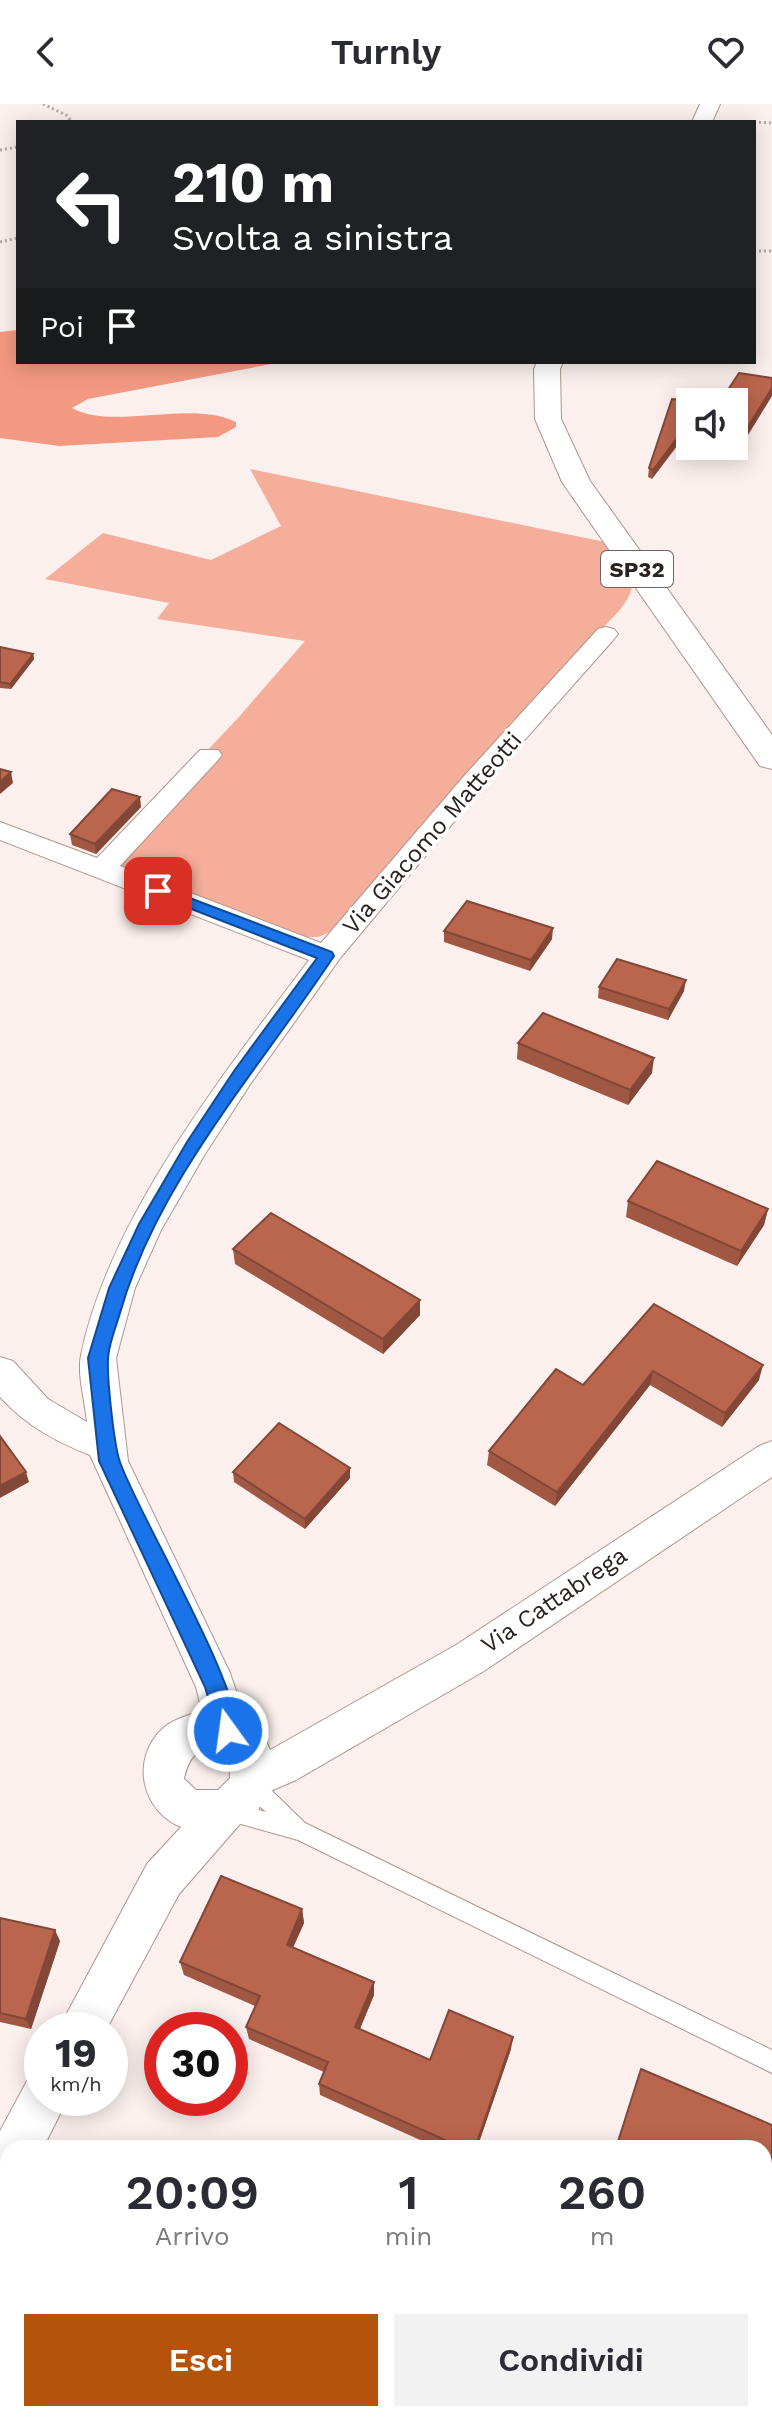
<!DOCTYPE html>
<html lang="it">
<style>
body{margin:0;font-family:"Work Sans",sans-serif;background:#f2f2f3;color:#2b2b33;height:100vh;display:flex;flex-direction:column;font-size:30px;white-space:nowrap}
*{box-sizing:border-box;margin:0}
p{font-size:26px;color:#7c7c81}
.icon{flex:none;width:44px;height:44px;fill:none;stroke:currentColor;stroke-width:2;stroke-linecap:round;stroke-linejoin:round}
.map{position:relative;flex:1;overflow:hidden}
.panel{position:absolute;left:0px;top:2036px;width:772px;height:282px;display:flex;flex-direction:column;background:#fff;border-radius:24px 24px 0 0;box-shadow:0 4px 20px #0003}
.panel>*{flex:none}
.top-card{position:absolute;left:16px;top:16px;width:740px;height:244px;border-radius:0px;box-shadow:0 4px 20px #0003;background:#202124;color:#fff;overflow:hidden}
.fabs{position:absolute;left:676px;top:284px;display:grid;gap:16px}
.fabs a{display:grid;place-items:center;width:72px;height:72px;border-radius:0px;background:#fff;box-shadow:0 4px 20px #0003;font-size:40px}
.speed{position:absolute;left:24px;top:1908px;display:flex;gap:16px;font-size:40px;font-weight:700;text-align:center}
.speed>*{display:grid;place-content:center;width:104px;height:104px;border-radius:50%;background:#fff;box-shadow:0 4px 20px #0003;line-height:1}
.speed small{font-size:20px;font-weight:400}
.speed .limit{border:12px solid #d22;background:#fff;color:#111}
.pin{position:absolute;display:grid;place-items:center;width:68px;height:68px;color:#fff;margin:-34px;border-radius:16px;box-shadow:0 4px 12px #0006}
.me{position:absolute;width:88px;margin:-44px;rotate:346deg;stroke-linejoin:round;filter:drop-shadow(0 0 6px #0008)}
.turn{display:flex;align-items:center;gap:28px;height:168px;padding:0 24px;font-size:36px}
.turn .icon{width:104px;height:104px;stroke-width:2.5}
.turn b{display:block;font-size:56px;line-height:68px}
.then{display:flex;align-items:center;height:76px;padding:0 24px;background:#0003;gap:16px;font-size:30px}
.eta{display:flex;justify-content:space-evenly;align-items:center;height:136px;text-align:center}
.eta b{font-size:48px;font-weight:600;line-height:56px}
.cta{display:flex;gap:16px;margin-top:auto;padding:16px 24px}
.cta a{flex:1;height:92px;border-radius:0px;background:#b45309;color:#fff;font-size:32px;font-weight:600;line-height:92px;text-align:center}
.cta a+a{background:#f2f2f3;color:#2b2b33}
header{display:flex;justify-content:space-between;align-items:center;height:104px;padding:0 24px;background:#fff;font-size:36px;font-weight:600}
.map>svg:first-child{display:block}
.green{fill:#f4ae9a}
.forest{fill:#f49981}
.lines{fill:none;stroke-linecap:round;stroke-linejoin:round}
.service-casing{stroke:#af958e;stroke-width:2}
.minor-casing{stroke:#af958e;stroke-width:2}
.primary-casing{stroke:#af958e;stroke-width:2}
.path{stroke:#b2a7a4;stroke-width:3;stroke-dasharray:2 3;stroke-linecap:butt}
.service{fill:#fff;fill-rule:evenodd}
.minor{fill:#fff;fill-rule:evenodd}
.primary{fill:#fff;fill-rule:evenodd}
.wall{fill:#a05843}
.shaded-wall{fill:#824737}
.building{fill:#ba664e;stroke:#824737;stroke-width:2}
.route{fill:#1a73e8;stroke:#114b97;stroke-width:2}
.labels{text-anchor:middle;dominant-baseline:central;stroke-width:7;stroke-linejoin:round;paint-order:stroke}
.shield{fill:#fff;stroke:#6b6462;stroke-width:2}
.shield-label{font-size:22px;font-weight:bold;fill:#2b211e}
.street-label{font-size:24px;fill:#2b211e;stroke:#fff}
</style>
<header><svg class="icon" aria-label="back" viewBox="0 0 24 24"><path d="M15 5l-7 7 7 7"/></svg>Turnly<svg class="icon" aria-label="heart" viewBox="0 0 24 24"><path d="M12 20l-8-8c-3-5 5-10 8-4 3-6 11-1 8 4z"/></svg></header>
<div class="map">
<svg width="772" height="2317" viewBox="0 0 772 2317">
<rect width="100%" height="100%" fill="#fbf0ed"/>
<path class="green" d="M250,365L610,439C629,466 644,477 619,507L516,614L330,828L318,833H303L103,757L238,614L305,537L157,515L169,499L45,475L103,429L211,456L281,422Z"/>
<path class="forest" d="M18,226V258H282L88,295L72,304C112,327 190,295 236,318V323L218,333L59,342L0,334V228Z"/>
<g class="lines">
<defs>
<path id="service" d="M253,1665L260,1668L268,1683L305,1719L772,1946V1969L298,1736L223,1715L220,1708L223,1701L230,1698L266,1708L254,1697L243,1675L246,1668Z"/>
<path id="minor" d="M606,523L614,525L618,530L614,535L483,683L341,853L251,979L205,1050L161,1126L135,1184L116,1254L128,1357L230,1569L246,1616L264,1632L270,1646L456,1541L759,1342L772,1337V1373L484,1567L296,1676L266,1689L257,1709L240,1720L179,1790L106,1926H58L147,1760L181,1723C142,1707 130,1656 162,1625C173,1615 189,1611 202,1607L196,1583L90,1351C54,1337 26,1321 0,1293V1253L13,1257L48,1295L87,1318C85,1297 77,1271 81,1251C109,1113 226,967 309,856L0,736V718L97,754L200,646H218L222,651L218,656L120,762L321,839L465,671L598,525ZM213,1643L229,1655L230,1674L218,1686H196L184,1675C188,1657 193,1647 213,1643Z
M42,1971V1994H68L43,2044H8V2097L0,2100V2027L27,1977Z"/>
<path id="primary" d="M700,0H720L712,18H692Z
M537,258H563L560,265L561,315L590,377L772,631V665L760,662L562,378L535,315L534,265Z"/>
</defs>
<use href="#service" class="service-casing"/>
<use href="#minor" class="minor-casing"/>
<use href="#primary" class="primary-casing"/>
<path class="path" d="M43,0L68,12L71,18
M754,18L772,19
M0,46L18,43
M0,138L18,134
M754,147H772"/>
<use href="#service" class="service"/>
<use href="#minor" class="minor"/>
<use href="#primary" class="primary"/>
</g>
<path class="wall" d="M772,274L745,336L734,334V298Z
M672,295L652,375L648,373L649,364Z
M0,543L33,550L34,555L11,585L0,584Z
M141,703L96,750L72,741L70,730Z
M444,827L552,835L530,867L444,838Z
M599,883L684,887L668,916L598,894Z
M518,939L652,969L628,1001L517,955Z
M628,1097L768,1105L764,1121L737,1162L626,1113Z
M233,1145L420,1196V1211L383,1250L235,1160Z
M654,1200L759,1276L722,1323L650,1281L555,1402L487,1361L489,1347L583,1281Z
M350,1364V1374L305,1425L234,1378L233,1368Z
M302,1805L304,1819L293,1844L374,1878V1891L360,1925L430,1956L511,1945L477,2044H438L320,1991L319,1980L324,1968L249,1935L246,1923L255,1902L184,1871L180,1858Z
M0,1814L60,1837L31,1925L0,1918Z"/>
<path class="shaded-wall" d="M772,284V292L745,336L746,326Z
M690,317V325L652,375L653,366Z
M33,550L34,555L11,585L10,580Z
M11,668L13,679L0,690V678Z
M140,693L141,703L96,750L95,740Z
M553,824L552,835L530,867L531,856Z
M686,876L684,887L668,916L669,905Z
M654,954L652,969L628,1001L630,986Z
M768,1105L764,1121L737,1162L741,1147Z
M420,1196V1211L383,1250V1235Z
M763,1261L759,1276L722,1323L725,1309Z
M653,1267L650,1281L555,1402L557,1388Z
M350,1364V1374L305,1425V1415Z
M26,1368L29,1378L0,1394V1382Z
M302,1805L304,1819L288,1854L287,1841Z
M55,1826L60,1837L31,1925L26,1915Z
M374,1878V1891L355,1936V1923Z
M513,1933L511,1945L477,2044H475Z"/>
<path class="building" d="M739,269L772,274V284L746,326L734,324V298H720Z
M672,295L702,298H690V317L653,366L649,364Z
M0,543L33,550L10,580L0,578Z
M0,665L11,668L0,678Z
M112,685L140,693L95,740L70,730Z
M467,797L553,824L531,856L444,827Z
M617,855L686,876L669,905L599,883Z
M543,909L654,954L630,986L518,939Z
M657,1057L768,1105L741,1147L628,1097Z
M271,1109L420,1196L383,1235L233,1145Z
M654,1200L763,1261L725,1309L653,1267L557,1388L489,1347L556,1265L583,1281Z
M279,1319L350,1364L305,1415L233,1368Z
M0,1332L26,1368L0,1382Z
M221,1772L302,1805L287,1841L374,1878L355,1923L430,1956L449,1906L513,1933L475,2044H463L319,1980L328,1958L246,1923L260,1892L180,1858Z
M0,1814L55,1826L26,1915L0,1909Z
M641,1965L772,2021V2317H531L534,2310H764V2044H616Z"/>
<path class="route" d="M158,782L332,848L334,852C260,964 157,1078 120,1209C116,1223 108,1241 108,1256C107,1274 114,1342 120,1358C136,1407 251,1598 235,1634L228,1637L220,1634L205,1583L99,1357L88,1254L109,1184L139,1120L187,1038L234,967L317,854L153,790V784Z"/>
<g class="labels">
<rect class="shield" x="601" y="447" width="72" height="36" rx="6"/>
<g class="shield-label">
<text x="637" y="465">SP32</text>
</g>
<g class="street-label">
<text transform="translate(432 729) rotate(-49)">Via Giacomo Matteotti</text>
<text transform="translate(554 1496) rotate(-34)">Via Cattabrega</text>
</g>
</g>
</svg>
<div class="fabs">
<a><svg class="icon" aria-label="sound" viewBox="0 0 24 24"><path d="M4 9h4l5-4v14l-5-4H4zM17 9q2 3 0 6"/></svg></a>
</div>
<div class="speed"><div>19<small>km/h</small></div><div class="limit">30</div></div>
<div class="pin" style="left:158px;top:787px;background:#d93025"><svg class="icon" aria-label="arrive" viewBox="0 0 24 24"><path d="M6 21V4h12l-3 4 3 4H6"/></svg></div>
<svg class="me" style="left:228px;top:1627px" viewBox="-20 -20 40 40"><circle r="17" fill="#1a73e8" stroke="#fff" stroke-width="3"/><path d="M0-11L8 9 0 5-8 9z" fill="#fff"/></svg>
<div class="top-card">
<div class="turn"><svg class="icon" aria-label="left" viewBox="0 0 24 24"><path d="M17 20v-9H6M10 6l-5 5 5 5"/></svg><div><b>210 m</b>Svolta a sinistra</div></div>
<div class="then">Poi<svg class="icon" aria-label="arrive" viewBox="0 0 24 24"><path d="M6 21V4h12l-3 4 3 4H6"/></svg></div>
</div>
<section class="panel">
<div class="eta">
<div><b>20:09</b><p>Arrivo</p></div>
<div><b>1</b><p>min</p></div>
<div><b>260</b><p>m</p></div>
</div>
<div class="cta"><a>Esci</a><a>Condividi</a></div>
</section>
</div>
